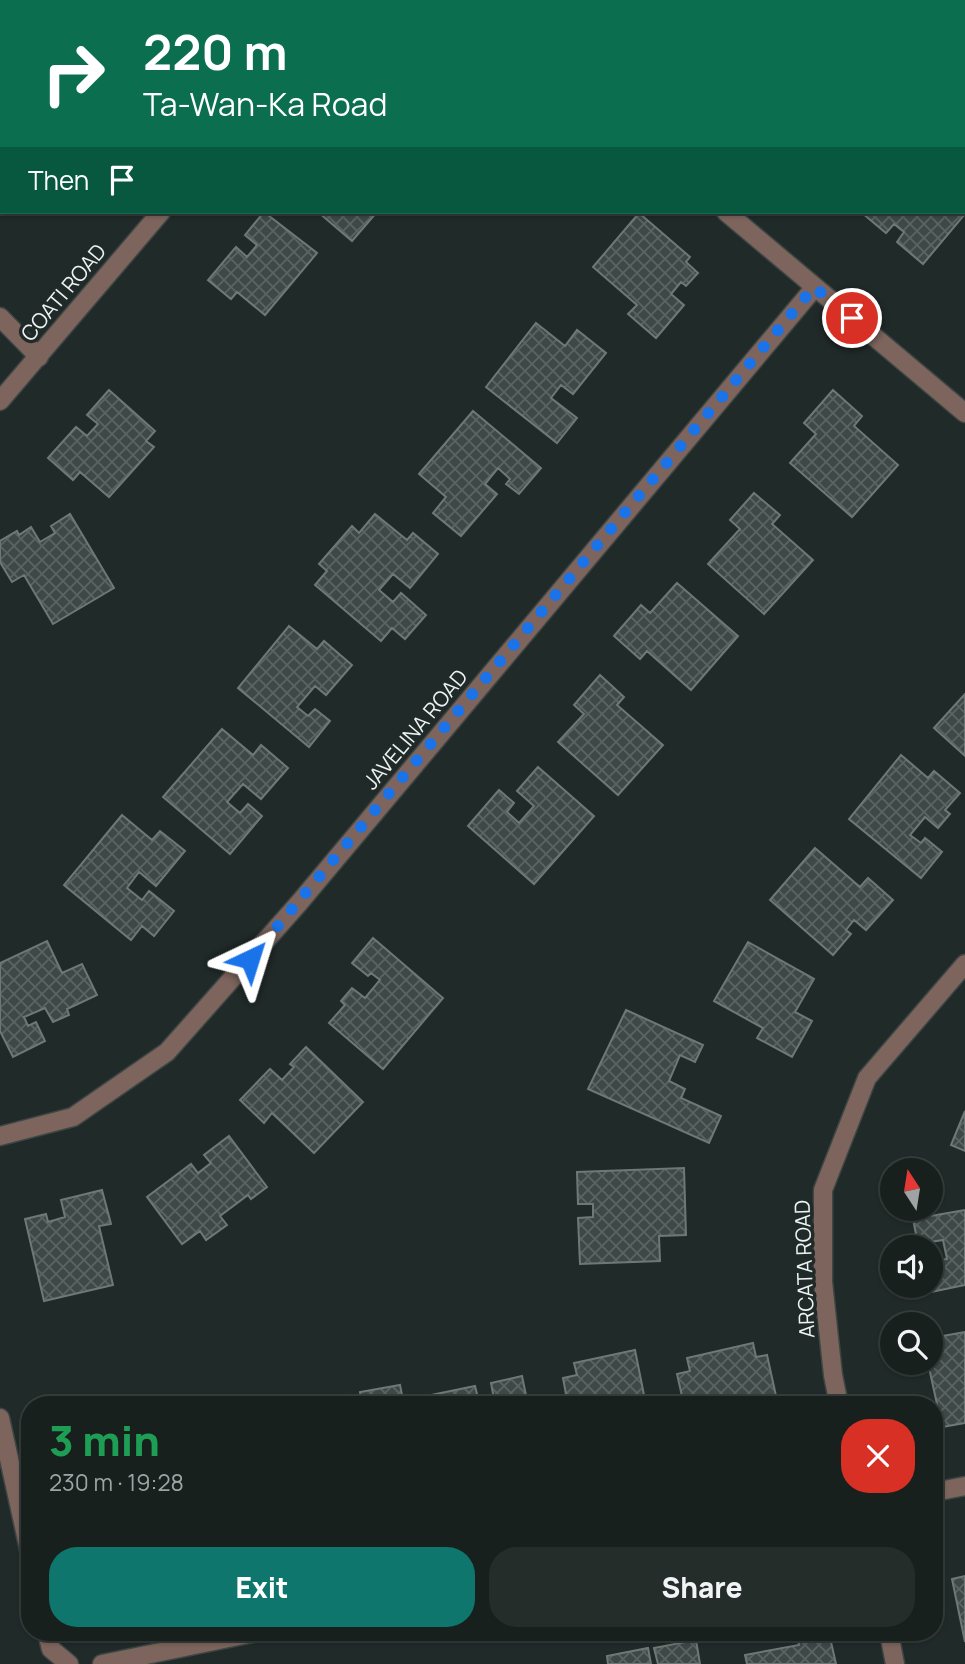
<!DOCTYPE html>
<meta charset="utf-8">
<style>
body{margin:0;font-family:Manrope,sans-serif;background:#252d2b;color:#f1f3f6;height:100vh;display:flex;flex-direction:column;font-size:26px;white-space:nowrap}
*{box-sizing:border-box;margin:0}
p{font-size:23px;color:#9fa3a4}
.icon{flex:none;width:38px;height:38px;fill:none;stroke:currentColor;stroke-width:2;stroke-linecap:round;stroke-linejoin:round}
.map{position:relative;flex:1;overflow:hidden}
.details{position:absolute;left:21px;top:1396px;width:922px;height:245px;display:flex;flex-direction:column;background:#18201e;border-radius:28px;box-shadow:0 2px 5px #0004,0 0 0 2px #363e3c}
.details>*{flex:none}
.banner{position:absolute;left:0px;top:0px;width:966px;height:214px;box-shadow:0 2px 5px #0004,0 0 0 2px #363e3c;background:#0b6e4f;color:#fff;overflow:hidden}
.needle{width:46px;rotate:348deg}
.controls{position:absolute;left:880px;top:1158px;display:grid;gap:14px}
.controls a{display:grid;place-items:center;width:63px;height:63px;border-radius:50%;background:#18201e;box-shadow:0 2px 5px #0004,0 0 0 2px #363e3c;font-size:35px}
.pin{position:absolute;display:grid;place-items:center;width:60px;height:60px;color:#fff;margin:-30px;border:4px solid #fff;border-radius:50%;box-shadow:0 2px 7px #0007}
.me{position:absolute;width:77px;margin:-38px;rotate:41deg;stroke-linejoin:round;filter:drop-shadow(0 0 5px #0008)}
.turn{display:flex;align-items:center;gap:24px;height:147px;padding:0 28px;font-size:32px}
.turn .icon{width:91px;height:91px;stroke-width:2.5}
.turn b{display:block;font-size:49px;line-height:60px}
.then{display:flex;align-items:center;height:66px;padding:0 28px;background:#0003;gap:14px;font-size:26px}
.round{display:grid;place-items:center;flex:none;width:74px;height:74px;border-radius:28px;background:#252d2b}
.head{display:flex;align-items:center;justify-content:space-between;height:119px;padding:0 28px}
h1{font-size:42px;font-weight:800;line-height:52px;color:#1e9e55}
.action{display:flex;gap:14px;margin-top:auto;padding:14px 28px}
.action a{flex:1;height:80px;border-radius:28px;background:#0f766e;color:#fff;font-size:28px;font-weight:800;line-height:80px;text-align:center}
.action a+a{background:#252d2b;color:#f1f3f6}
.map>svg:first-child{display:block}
.building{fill:url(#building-cross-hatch);stroke:#6e7977;stroke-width:2}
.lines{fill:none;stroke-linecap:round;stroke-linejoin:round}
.street-casing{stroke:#3d4644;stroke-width:21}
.street{stroke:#7d645d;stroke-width:18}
.route{stroke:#1a73e8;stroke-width:12;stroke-dasharray:0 21.6}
.labels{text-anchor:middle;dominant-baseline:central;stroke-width:7;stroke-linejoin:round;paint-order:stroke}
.street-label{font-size:21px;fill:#edf3f2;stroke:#202a28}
</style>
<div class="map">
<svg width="965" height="1664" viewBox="0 0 965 1664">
<defs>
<pattern id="building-cross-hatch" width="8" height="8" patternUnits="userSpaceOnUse" patternTransform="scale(1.75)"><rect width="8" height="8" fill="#3e4947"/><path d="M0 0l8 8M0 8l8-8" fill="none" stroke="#5a6462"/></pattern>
</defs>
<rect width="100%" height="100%" fill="#202a28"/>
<path class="building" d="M964,207L965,214L923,264L897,242L904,232L894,224L886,233L862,213L964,212Z
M264,212L317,253L265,315L237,292L231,299L208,280L236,247L247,257L257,245L245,235Z
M318,212H377L352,241Z
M639,213L690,257L686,262L698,273L686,286L681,282L671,294L684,305L656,338L628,314L637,305L593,267Z
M536,323L565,346L577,330L606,353L573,394L561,385L551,398L577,418L557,443L486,387Z
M109,390L155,431L146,441L154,447L109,497L80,472L73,480L48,458L76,427L87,436L98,424L87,415Z
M833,390L862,416L854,426L898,465L852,517L790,463L816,434L804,423Z
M473,411L541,468L519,494L506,484L510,479L498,468L485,484L497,494L461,536L433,513L446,497L419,474Z
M754,493L780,515L772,524L813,560L764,614L708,564L740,529L730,520Z
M70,514L114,588L53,624L24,575L12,582L0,562V541L17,531L19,535L31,527L40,542L55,533L51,526Z
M375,514L407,540L413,533L438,554L410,588L393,574L379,590L393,602L401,593L426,615L405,639L392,628L381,641L315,585L327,571L319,564L352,526L359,533Z
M677,583L738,636L691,690L647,651L640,659L614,636L641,605L650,613Z
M289,626L317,649L324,641L352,665L326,695L315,686L297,707L308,716L315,709L330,721L309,747L238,688Z
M600,675L624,697L617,705L663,745L618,795L558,742L584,714L574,705Z
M965,694V756L934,728Z
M222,729L253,755L261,745L288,768L261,799L243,784L227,802L240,813L248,804L262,816L230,854L163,797Z
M901,755L928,778L934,771L960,793L945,810L950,814L938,828L925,817L910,835L921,843L925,838L942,852L921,878L849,819Z
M538,767L594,816L534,884L468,826L499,790L514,803L507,812L519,823L534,806L517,791Z
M122,815L152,840L160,831L185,851L156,886L139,872L127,888L142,900L149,891L174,911L154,936L142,926L131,940L64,885Z
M815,848L860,887L868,878L893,900L866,930L854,920L846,930L851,934L833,955L770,900Z
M373,938L443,998L383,1069L329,1023L345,1005L341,1001L352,988L365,998L380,980L371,973L368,976L352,963Z
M47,941L62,973L82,964L97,995L67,1009L69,1015L53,1022L45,1008L24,1017L28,1026L36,1022L45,1041L13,1057L0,1031V963Z
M748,942L814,979L795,1012L812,1021L792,1057L757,1038L763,1028L714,1001Z
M626,1010L703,1045L695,1062L680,1055L669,1081L685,1089L681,1098L721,1116L709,1143L588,1089Z
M306,1047L363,1102L314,1153L272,1113L264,1123L240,1100L270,1069L282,1080L294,1067L290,1064Z
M965,1111V1151L951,1145Z
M229,1136L267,1187L251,1199L248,1195L220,1216L227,1225L206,1240L200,1231L182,1244L147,1197L191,1164L198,1173L211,1163L204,1155Z
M684,1168L686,1235L659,1236L660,1261L580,1264L578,1218L593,1217V1204H578L577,1172Z
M102,1190L111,1224L99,1226L113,1285L44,1301L25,1219L46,1214L48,1222L65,1217L61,1200Z
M965,1210V1285L926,1293L924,1286H931V1249L933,1261L947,1259L943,1240L918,1244L913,1219Z
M965,1332V1423L942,1427L928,1363H931V1338Z
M753,1343L756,1357L767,1355L778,1405H684L677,1374L690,1371L687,1358Z
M635,1350L646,1405H568L563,1378L577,1375L574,1363Z
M522,1376L528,1405H433L431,1395L475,1386L479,1402L494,1399L491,1383Z
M400,1385L404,1405H362L360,1392Z
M345,1395L347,1405H317L316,1401Z
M965,1576V1642L952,1579Z
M797,1633H829L836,1664H747L745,1655L799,1645Z
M696,1640L700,1664H658L654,1648Z
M648,1648L651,1664H608L607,1656Z"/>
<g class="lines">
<defs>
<path id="street" d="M476,0L478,2
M921,0L923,2
M337,2L338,0
M964,36H965
M726,212L965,413
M0,317L39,357
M0,401L161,212
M0,1136L73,1117L167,1052L299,903L815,287
M839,1405L833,1375L823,1282V1190L867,1078L965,964
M0,1418L30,1554
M934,1492L965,1486
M47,1633L51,1649L69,1664
M889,1633L895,1664
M102,1664L253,1633"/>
</defs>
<use href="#street" class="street-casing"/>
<use href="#street" class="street"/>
</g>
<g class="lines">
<path class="route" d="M250,959L814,287L852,318"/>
</g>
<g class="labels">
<g class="street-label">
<text transform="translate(63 292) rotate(-50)">COATI ROAD</text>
<text transform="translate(415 729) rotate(-50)">JAVELINA ROAD</text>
<text transform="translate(804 1269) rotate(-92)">ARCATA ROAD</text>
</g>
</g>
</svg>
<div class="controls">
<a><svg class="needle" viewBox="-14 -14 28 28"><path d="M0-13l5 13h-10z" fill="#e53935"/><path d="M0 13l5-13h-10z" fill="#9fa3a4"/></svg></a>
<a><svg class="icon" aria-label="sound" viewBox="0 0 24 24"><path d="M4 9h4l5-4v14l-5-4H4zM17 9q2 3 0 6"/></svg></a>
<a><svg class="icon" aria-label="search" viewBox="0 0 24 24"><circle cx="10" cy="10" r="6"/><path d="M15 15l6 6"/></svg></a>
</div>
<div class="pin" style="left:852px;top:318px;background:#d93025"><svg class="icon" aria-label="arrive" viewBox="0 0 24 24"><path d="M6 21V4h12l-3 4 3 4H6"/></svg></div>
<svg class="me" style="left:250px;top:959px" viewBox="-20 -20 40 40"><path d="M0-17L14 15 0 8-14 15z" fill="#1a73e8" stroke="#fff" stroke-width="4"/></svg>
<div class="banner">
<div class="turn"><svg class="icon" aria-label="right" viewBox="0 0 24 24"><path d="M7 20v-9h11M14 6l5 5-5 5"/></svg><div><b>220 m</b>Ta-Wan-Ka Road</div></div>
<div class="then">Then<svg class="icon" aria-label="arrive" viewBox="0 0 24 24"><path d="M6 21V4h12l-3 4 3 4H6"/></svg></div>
</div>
<section class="details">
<div class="head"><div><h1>3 min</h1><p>230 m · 19:28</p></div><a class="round" style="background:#d93025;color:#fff"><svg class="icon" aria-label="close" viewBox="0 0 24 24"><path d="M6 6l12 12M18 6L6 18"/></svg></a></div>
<div class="action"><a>Exit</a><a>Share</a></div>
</section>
</div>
